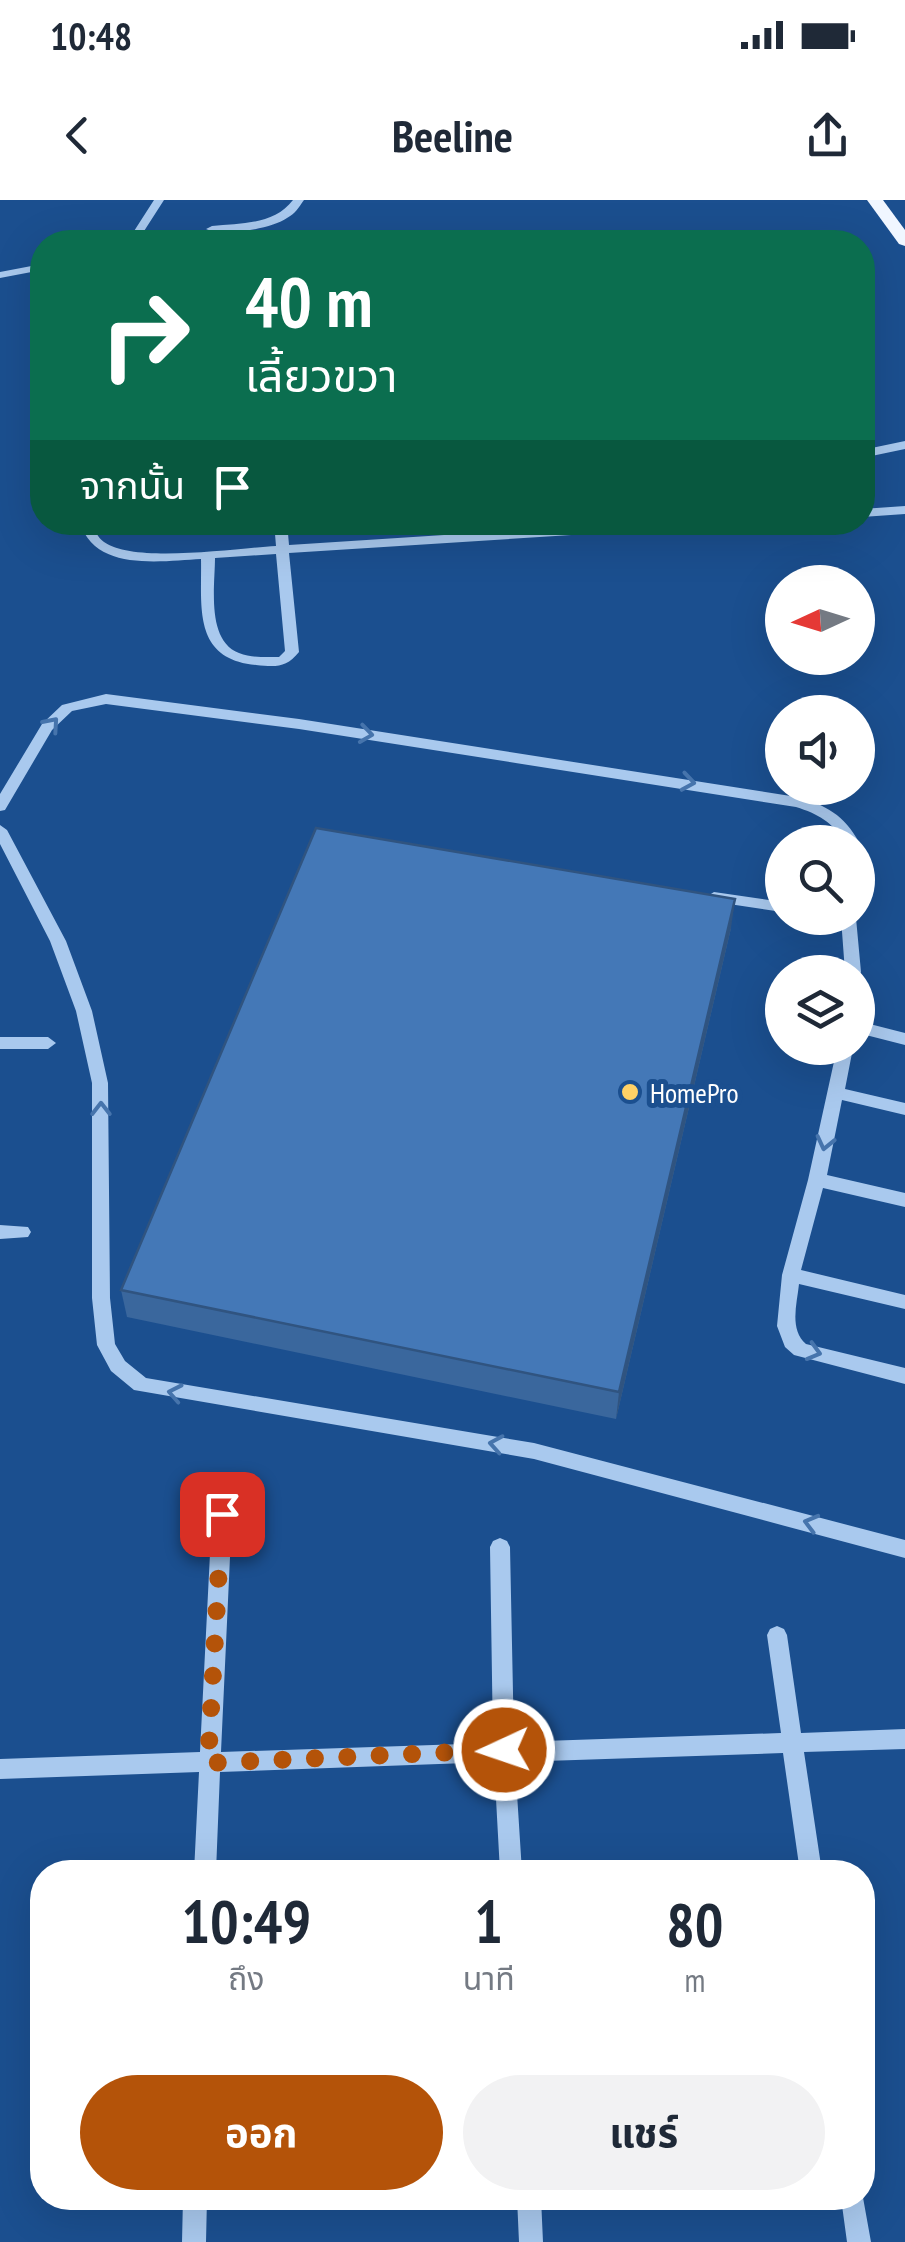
<!DOCTYPE html>
<html lang="th">
<meta charset="utf-8">
<style>
body{margin:0;font-family:"PT Sans Narrow","Noto Sans Thai",sans-serif;background:#f2f2f3;color:#1f2937;height:100vh;display:flex;flex-direction:column;font-size:38px;white-space:nowrap}
*{box-sizing:border-box;margin:0}
p{font-size:32px;color:#747a83}
.icon{flex:none;width:55px;height:55px;fill:none;stroke:currentColor;stroke-width:2;stroke-linecap:round;stroke-linejoin:round}
.map{position:relative;flex:1;overflow:hidden}
.sheet{position:absolute;left:30px;top:1660px;width:845px;height:350px;display:flex;flex-direction:column;background:#fff;border-radius:40px;box-shadow:0 10px 40px #0002}
.sheet>*{flex:none}
.guide{position:absolute;left:30px;top:30px;width:845px;height:305px;border-radius:40px;box-shadow:0 10px 40px #0002;background:#0b6e4f;color:#fff;overflow:hidden}
.needle{width:65px;rotate:266deg}
.tools{position:absolute;left:765px;top:365px;display:grid;gap:20px}
.tools a{display:grid;place-items:center;width:110px;height:110px;border-radius:50%;background:#fff;box-shadow:0 10px 40px #0002;font-size:50px}
.pin{position:absolute;display:grid;place-items:center;width:85px;height:85px;color:#fff;margin:-42px;border-radius:20px;box-shadow:0 5px 15px #0006}
.me{position:absolute;width:110px;margin:-55px;rotate:267deg;stroke-linejoin:round;filter:drop-shadow(0 0 8px #0008)}
.turn{display:flex;align-items:center;gap:35px;height:210px;padding:0 50px;font-size:45px}
.turn .icon{width:130px;height:130px;stroke-width:2.5}
.turn b{display:block;font-size:70px;line-height:85px}
.then{display:flex;align-items:center;height:95px;padding:0 50px;background:#0003;gap:20px;font-size:38px}
.eta{display:flex;justify-content:space-evenly;align-items:center;height:170px;text-align:center}
.eta b{font-size:60px;font-weight:700;line-height:70px}
.primary-button{display:flex;gap:20px;margin-top:auto;padding:20px 50px}
.primary-button a{flex:1;height:115px;border-radius:60px;background:#b45309;color:#fff;font-size:40px;font-weight:700;line-height:115px;text-align:center}
.primary-button a+a{background:#f2f2f3;color:#1f2937}
.status{display:flex;justify-content:space-between;align-items:center;height:70px;padding:0 50px;background:#fff;direction:ltr}
.status svg{height:28px;fill:currentColor}
header{display:flex;justify-content:space-between;align-items:center;height:130px;padding:0 50px;background:#fff;font-size:45px;font-weight:700}
.map>svg:first-child{display:block}
.lines{fill:none;stroke-linecap:round;stroke-linejoin:round}
.minor{fill:#a9c9ee;fill-rule:evenodd}
.major{fill:#f0f6ff;fill-rule:evenodd}
.wall{fill:#3a679d}
.shaded-wall{fill:#305480}
.building{fill:#4478b7;stroke:#305480;stroke-width:2.5}
.oneway{stroke:#4674ac}
.route{stroke:#b45309;stroke-width:18;stroke-dasharray:0 32.4}
.poi-dot{fill:#ffd166;stroke:#1b4f8f;stroke-width:4}
.labels{text-anchor:middle;dominant-baseline:central;stroke-width:10;stroke-linejoin:round;paint-order:stroke}
.poi-label{font-size:28px;fill:#fff;stroke:#1b4f8f;text-anchor:start}
</style>
<div class="status"><b>10:48</b><svg viewBox="0 0 49 12"><path d="M0 12V9h3v3zM5 12V6h3v6zM10 12V3h3v9zM15 12V0h3v12zM26 1h20v11H26zM47 4h2v5h-2z"/></svg></div>
<header><svg class="icon" aria-label="back" viewBox="0 0 24 24"><path d="M15 5l-7 7 7 7"/></svg>Beeline<svg class="icon" aria-label="share" viewBox="0 0 24 24"><path d="M12 15V3M7 8l5-5 5 5M5 13v7h14v-7"/></svg></header>
<div class="map">
<svg width="905" height="2042" viewBox="0 0 905 2042">
<rect width="100%" height="100%" fill="#1b4f8f"/>
<g class="lines">
<path class="minor" d="M154,0H164L137,42H127Z
M293,0H304C299,7 295,14 287,18C271,29 223,37 206,29L212,26C241,23 274,25 293,0Z
M42,64V70L0,78V72Z
M905,241V249L862,258V250Z
M905,306V314L862,317V309Z
M80,322H93C95,331 97,337 104,342C135,364 236,348 276,346L274,322H287L289,345L644,322H719L713,326L289,353L299,452C286,468 276,467 256,465C192,459 202,406 201,359C161,361 94,372 80,322ZM276,354L285,451L279,457C266,457 252,458 239,453C206,440 215,386 215,358Z
M106,494L299,519L797,597C826,605 844,615 859,642H844C833,622 818,614 796,607L299,529L106,504L72,511L52,530L5,610L0,611V594L42,524L62,505Z
M0,625L7,630L66,741L92,811L108,883L110,1098L115,1144L125,1161L146,1178L534,1243L905,1340V1358L534,1259L134,1190L111,1171L97,1145L92,1098V883L76,811L50,741L0,644Z
M714,692L782,702V712L709,701L706,697Z
M841,718H856L861,772L859,776L858,772H845Z
M858,821L905,833V845L858,833Z
M0,837H48L56,843L48,849H0Z
M837,848H853L845,889L905,903V915L842,900L827,975L905,993V1007L823,988L801,1070L905,1095V1109L799,1084C797,1104 789,1129 806,1144L905,1168V1184L794,1155L785,1147L777,1126L782,1075L808,980Z
M0,1025L28,1027L31,1032L28,1037L0,1039Z
M222,1306L229,1308L232,1314L221,1552L493,1543L490,1347L493,1341L500,1338L507,1341L510,1347L514,1542L781,1533L767,1435L770,1429L777,1426L784,1429L787,1435L801,1533L905,1529V1549L804,1552L822,1672H800L783,1553L515,1562L522,1672H500L494,1562L220,1572L216,1672H194L199,1572L0,1579V1559L200,1552L212,1314L215,1308Z
M862,1992L871,2042H847L841,1998H862Z
M183,1998H207L206,2042H182Z
M517,1998H541L543,2042H519Z"/>
<path class="major" d="M867,0H883L905,30V46L899,44Z"/>
</g>
<path class="wall" d="M731,728L616,1219L127,1117L121,1090Z"/>
<path class="shaded-wall" d="M735,699L731,728L616,1219L619,1192Z"/>
<path class="building" d="M316,628L735,699L619,1192L121,1090Z"/>
<defs><path id="oneway-chevron" d="M-2-3.5L2.5 0L-2 3.5" fill="none" stroke-width="1.6" stroke-linecap="round" stroke-linejoin="round" transform="scale(2.5)"/></defs>
<g class="oneway">
<use href="#oneway-chevron" transform="translate(52 524) rotate(-49)"/>
<use href="#oneway-chevron" transform="translate(366 534) rotate(8)"/>
<use href="#oneway-chevron" transform="translate(688 582) rotate(9)"/>
<use href="#oneway-chevron" transform="translate(101 909) rotate(-90)"/>
<use href="#oneway-chevron" transform="translate(825 943) rotate(103)"/>
<use href="#oneway-chevron" transform="translate(814 1152) rotate(16)"/>
<use href="#oneway-chevron" transform="translate(175 1193) rotate(-169)"/>
<use href="#oneway-chevron" transform="translate(496 1244) rotate(-170)"/>
<use href="#oneway-chevron" transform="translate(811 1323) rotate(-165)"/>
</g>
<g class="lines">
<path class="route" d="M222,1314L208,1563L504,1550"/>
</g>
<circle class="poi-dot" cx="630" cy="892" r="10"/>
<g class="labels">
<g class="poi-label">
<text x="650" y="892">HomePro</text>
</g>
</g>
</svg>
<div class="tools">
<a><svg class="needle" viewBox="-14 -14 28 28"><path d="M0-13l5 13h-10z" fill="#e53935"/><path d="M0 13l5-13h-10z" fill="#747a83"/></svg></a>
<a><svg class="icon" aria-label="sound" viewBox="0 0 24 24"><path d="M4 9h4l5-4v14l-5-4H4zM17 9q2 3 0 6"/></svg></a>
<a><svg class="icon" aria-label="search" viewBox="0 0 24 24"><circle cx="10" cy="10" r="6"/><path d="M15 15l6 6"/></svg></a>
<a><svg class="icon" aria-label="layers" viewBox="0 0 24 24"><path d="M12 4l9 5-9 5-9-5zM3 14l9 5 9-5"/></svg></a>
</div>
<div class="pin" style="left:222px;top:1314px;background:#d93025"><svg class="icon" aria-label="arrive" viewBox="0 0 24 24"><path d="M6 21V4h12l-3 4 3 4H6"/></svg></div>
<svg class="me" style="left:504px;top:1550px" viewBox="-20 -20 40 40"><circle r="17" fill="#b45309" stroke="#fff" stroke-width="3"/><path d="M0-11L8 9 0 5-8 9z" fill="#fff"/></svg>
<div class="guide">
<div class="turn"><svg class="icon" aria-label="right" viewBox="0 0 24 24"><path d="M7 20v-9h11M14 6l5 5-5 5"/></svg><div><b>40 m</b>เลี้ยวขวา</div></div>
<div class="then">จากนั้น<svg class="icon" aria-label="arrive" viewBox="0 0 24 24"><path d="M6 21V4h12l-3 4 3 4H6"/></svg></div>
</div>
<section class="sheet">
<div class="eta">
<div><b>10:49</b><p>ถึง</p></div>
<div><b>1</b><p>นาที</p></div>
<div><b>80</b><p>m</p></div>
</div>
<div class="primary-button"><a>ออก</a><a>แชร์</a></div>
</section>
</div>
